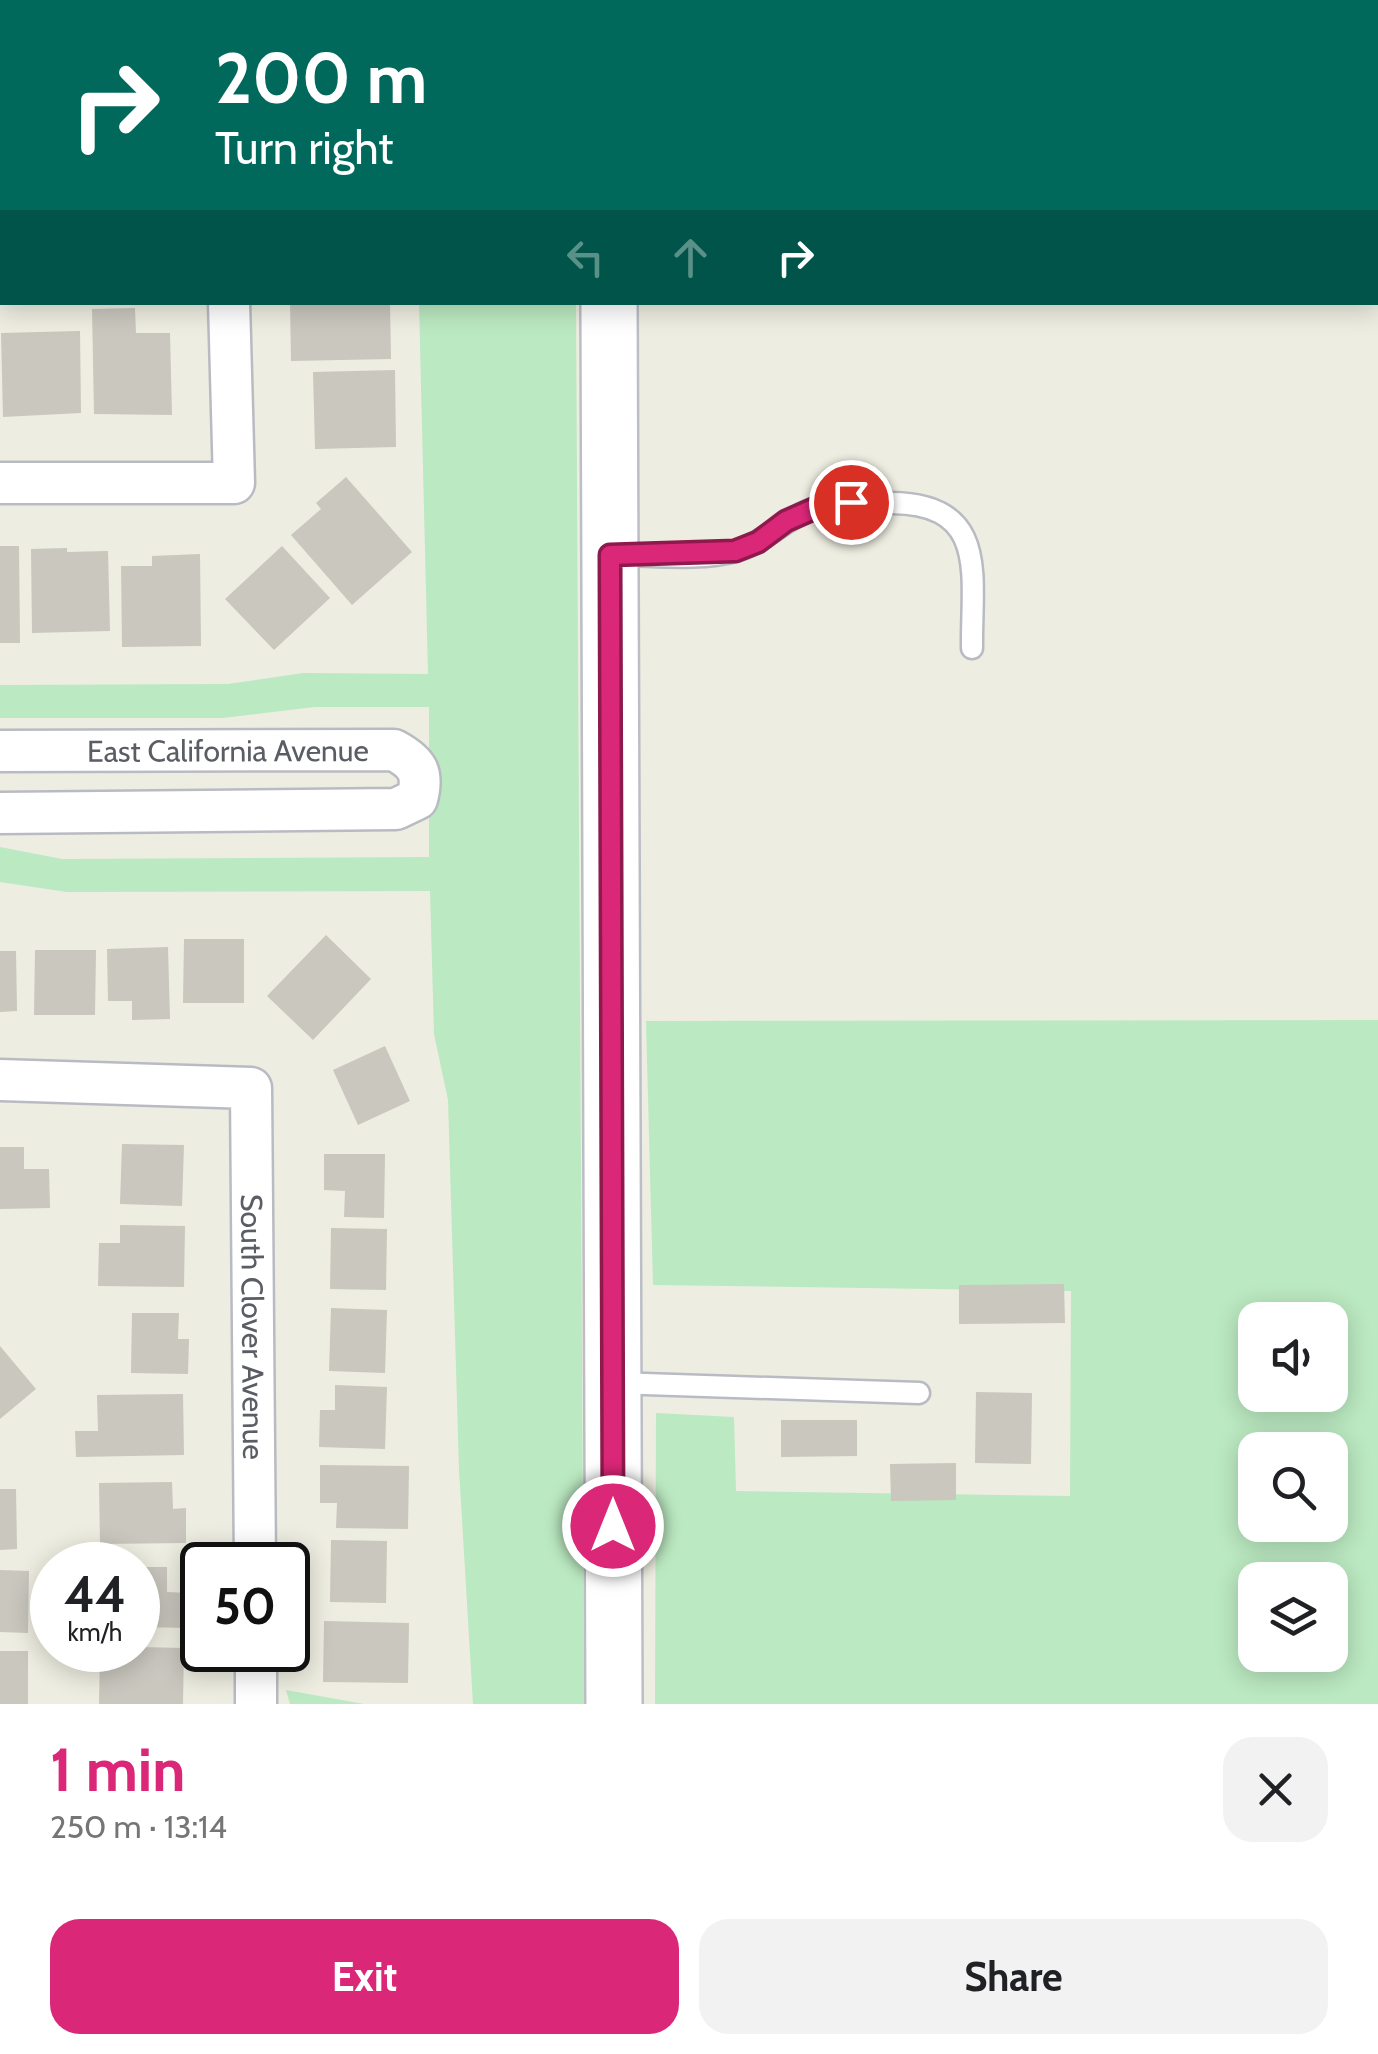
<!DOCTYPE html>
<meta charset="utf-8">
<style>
body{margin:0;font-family:Cabin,sans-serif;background:#f2f2f2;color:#202124;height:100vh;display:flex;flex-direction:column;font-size:38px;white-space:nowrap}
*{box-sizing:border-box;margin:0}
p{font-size:32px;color:#757577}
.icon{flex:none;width:55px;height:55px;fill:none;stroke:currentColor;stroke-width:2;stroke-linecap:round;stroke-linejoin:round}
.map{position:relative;height:1704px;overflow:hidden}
.panel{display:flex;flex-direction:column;background:#fff;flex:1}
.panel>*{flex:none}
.hud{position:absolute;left:0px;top:0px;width:1380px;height:305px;box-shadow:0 5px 25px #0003;background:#00695c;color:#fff;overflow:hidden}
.buttons{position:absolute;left:1238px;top:1302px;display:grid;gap:20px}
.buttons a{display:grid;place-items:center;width:110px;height:110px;border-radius:20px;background:#fff;box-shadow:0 5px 25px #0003;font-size:50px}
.speed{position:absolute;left:30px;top:1542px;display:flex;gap:20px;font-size:50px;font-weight:700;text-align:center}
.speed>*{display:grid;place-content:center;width:130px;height:130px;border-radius:50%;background:#fff;box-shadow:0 5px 25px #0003;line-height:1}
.speed small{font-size:25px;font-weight:400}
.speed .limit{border:5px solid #111;border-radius:15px;background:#fff;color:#111}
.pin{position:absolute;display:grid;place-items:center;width:85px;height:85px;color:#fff;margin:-42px;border:5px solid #fff;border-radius:50%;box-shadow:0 2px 10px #0007}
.me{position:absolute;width:110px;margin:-55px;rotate:0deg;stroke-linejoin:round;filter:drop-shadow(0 0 8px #0008)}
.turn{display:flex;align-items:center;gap:35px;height:210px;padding:0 50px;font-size:45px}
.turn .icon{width:130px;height:130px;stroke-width:2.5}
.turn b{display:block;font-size:70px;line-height:85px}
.lanes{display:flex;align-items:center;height:95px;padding:0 50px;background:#0003;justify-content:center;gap:50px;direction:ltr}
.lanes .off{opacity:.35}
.round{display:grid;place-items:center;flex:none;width:105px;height:105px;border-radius:30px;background:#f2f2f2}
.summary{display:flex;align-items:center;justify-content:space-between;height:170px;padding:0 50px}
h1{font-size:60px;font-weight:700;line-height:75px;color:#db2777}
.primary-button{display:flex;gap:20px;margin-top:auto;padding:20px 50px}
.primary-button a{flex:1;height:115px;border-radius:30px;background:#db2777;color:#fff;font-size:40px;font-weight:700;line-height:115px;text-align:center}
.primary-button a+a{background:#f2f2f2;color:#202124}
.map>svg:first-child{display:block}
.green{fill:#bbe9c1;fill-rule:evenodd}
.building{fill:#c9c7be}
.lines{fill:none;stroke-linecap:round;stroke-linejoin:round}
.service-casing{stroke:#b9bbc2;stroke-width:25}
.minor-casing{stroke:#b9bbc2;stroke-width:45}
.secondary-casing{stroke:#bcbec6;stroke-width:60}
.service{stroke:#fff;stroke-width:20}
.minor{stroke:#fff;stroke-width:40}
.secondary{stroke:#fff;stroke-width:55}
.route-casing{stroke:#8e194d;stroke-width:25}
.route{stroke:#db2777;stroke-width:18}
.labels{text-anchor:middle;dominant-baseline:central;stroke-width:10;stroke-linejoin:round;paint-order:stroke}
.street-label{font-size:30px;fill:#5a5d64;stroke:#fff}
</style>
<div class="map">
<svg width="1378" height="1704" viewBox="0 0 1378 1704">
<rect width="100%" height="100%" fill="#eeede1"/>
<path class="green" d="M419,303H576L584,1704H473L459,1469L448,1100L434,1034L430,891L67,892L0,882V847L62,859L429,857V707H315L223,718H0V685L228,684L303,673L428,674Z
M1378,1020V1704H655L656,1413L734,1417L736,1491L1070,1496L1071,1291L653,1285L646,1021ZM1255,1320H1330V1395H1255ZM1255,1450H1330V1525H1255ZM1255,1580H1330V1655H1255Z
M286,1690L364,1704H290Z"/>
<path class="building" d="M290,302H390L391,359L291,361Z
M135,308L136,333H170L172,415L94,414L92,309Z
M80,331L81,413L3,417L1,333Z
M395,370L396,447L315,449L313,372Z
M346,477L412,552L352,605L291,535L321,509L316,503Z
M0,546H19L20,643H0Z
M282,546L330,598L274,650L225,599Z
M67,548V552L108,551L110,631L32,633L31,549Z
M200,554L201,646L122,647L121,566H152V556Z
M326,935L371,979L313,1040L267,996Z
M184,939H244V1003H183Z
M168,947L170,1019L132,1020V1001H108L107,949Z
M35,950H96L95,1015H34Z
M0,951H16L17,1011L0,1012Z
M385,1046L410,1101L358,1125L333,1070Z
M122,1144L184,1145L182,1206L120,1204Z
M0,1147H24V1169H49L50,1208L0,1209Z
M324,1154H385L384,1218L344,1217L345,1191L324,1190Z
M120,1225L185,1226L184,1287L98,1286L99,1243H120Z
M331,1228L387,1229L386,1290L330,1289Z
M1064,1284L1065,1323L959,1324V1285Z
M331,1308L387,1310L385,1373L329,1371Z
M132,1313H179L178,1339H189L188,1374L131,1373Z
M0,1346L36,1389L0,1419Z
M335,1385L387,1387L385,1449L319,1447L320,1410H335Z
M976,1392L1032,1393L1031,1464L975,1463Z
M183,1394L184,1455L76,1457L75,1431H98L97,1395Z
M781,1420H857V1456L781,1457Z
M956,1463V1500L891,1501L890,1464Z
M320,1465L409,1466L408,1529L336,1528L337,1503H320Z
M172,1482L173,1509L186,1508V1543L100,1544L99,1483Z
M0,1489H16L17,1549L0,1550Z
M331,1540L387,1541L386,1603L330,1602Z
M138,1567H167V1592L188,1593L187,1628L138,1627Z
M0,1570L29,1571L28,1633L0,1632Z
M324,1621L409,1623L408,1683L323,1682Z
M138,1647L184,1648L183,1704H99L100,1650H138Z
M0,1651H28V1704H0Z"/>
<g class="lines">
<defs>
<path id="service" d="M614,555C653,555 699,561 736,551C766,542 786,517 816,508C840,500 867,503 892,503C990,504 971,577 972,648
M615,1383L919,1393"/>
<g id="minor">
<path d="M0,107H2"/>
<path d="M0,483H234L229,302"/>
<path id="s1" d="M0,751L394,750C418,763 424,773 417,799L396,809L0,813"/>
<path id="s2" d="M0,1080L251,1088L255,1565"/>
<path d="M256,1650V1704"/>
</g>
<path id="secondary" d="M608,0V2
M609,302L614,1704"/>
</defs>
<use href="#service" class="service-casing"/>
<use href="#minor" class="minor-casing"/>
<use href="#secondary" class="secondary-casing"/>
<use href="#service" class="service"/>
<use href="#minor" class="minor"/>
<use href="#secondary" class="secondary"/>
</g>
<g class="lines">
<defs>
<path id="route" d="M613,1526L610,555L735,551L758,542L786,521L818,507L851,502"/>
</defs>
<use href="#route" class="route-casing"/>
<use href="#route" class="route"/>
</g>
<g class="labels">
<g class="street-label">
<text stroke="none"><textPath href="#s1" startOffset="228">East California Avenue</textPath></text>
<text stroke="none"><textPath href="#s2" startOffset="490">South Clover Avenue</textPath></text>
</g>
</g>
</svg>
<div class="buttons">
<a><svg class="icon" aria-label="sound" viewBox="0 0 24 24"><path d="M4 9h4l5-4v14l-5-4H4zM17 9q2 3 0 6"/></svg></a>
<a><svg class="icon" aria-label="search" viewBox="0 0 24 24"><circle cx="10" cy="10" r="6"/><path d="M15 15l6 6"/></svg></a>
<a><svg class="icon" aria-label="layers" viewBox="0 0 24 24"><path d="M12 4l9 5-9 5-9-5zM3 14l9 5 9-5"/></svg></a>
</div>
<div class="speed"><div>44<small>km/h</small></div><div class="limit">50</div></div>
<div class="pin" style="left:851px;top:502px;background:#d93025"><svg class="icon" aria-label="arrive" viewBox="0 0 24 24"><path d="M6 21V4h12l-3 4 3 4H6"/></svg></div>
<svg class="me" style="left:613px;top:1526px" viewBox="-20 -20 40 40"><circle r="17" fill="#db2777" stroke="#fff" stroke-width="3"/><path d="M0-11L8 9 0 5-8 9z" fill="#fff"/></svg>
<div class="hud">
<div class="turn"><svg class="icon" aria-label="right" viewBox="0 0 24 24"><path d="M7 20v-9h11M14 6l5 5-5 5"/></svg><div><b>200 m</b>Turn right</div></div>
<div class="lanes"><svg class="icon off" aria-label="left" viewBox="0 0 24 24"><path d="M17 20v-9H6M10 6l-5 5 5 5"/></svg><svg class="icon off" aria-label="ahead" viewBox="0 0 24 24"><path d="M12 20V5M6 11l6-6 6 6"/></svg><svg class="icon" aria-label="right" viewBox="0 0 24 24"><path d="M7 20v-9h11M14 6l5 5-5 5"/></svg></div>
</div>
</div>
<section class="panel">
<div class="summary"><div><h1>1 min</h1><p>250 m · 13:14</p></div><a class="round"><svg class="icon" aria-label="close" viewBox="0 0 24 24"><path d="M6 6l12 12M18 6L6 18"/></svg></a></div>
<div class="primary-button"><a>Exit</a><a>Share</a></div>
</section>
